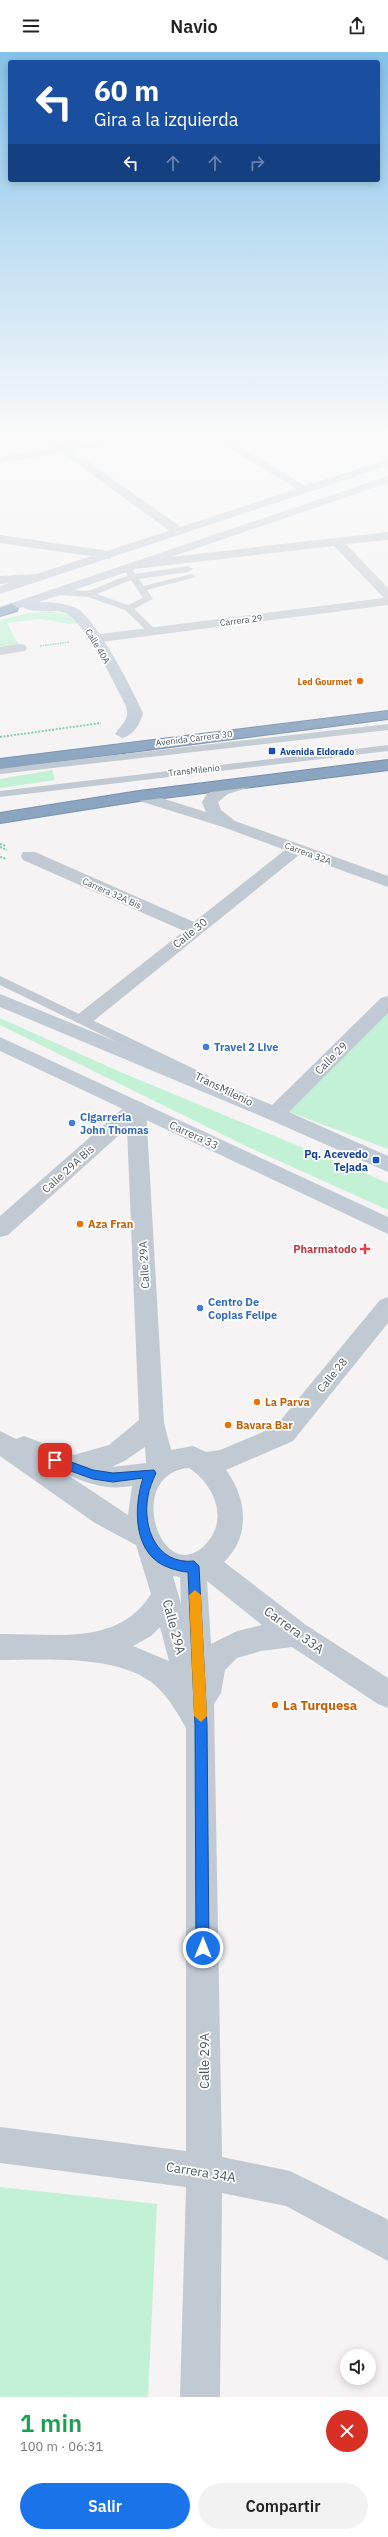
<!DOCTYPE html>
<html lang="es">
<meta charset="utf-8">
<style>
body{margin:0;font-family:"IBM Plex Sans",sans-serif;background:#f2f2f2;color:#222;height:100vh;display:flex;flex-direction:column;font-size:15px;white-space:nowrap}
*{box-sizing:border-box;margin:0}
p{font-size:13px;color:#767676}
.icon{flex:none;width:22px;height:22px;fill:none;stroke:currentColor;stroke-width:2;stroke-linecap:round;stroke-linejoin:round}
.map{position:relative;height:2345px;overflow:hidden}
.sheet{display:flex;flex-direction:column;background:#fff;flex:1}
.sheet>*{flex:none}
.banner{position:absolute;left:8px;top:8px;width:372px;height:122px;border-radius:4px;box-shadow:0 2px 10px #0003;background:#1a4fa0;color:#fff;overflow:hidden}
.tools{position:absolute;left:340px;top:2297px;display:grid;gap:8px}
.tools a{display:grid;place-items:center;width:36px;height:36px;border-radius:50%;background:#fff;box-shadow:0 2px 10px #0003;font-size:20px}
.pin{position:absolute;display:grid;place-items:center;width:34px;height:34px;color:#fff;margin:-17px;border-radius:8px;box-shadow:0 2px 6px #0006}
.me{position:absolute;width:44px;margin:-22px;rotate:0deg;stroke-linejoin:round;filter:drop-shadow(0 0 3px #0008)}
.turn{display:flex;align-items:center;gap:14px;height:84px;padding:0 20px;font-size:18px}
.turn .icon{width:52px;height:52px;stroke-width:2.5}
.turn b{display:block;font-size:28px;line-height:34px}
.lanes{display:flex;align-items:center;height:38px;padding:0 20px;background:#0003;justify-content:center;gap:20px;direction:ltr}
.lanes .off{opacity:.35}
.round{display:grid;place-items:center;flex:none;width:42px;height:42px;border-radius:21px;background:#f2f2f2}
.head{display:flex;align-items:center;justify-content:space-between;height:68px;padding:0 20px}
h1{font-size:24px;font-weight:600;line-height:30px;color:#1e9e55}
.action{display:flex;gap:8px;margin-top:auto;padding:8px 20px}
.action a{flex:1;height:46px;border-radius:24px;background:#1a73e8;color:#fff;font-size:16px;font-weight:600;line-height:46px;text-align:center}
.action a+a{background:#f2f2f2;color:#222}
header{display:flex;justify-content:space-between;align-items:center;height:52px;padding:0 20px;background:#fff;font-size:18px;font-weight:600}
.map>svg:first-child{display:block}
.green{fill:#c3f1d5}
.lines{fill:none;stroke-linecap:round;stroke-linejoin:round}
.highway-casing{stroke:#7690ad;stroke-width:2}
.path-far1{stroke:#7ad0a6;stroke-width:1.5;stroke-dasharray:1.5 1;stroke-linecap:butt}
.path{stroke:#7ad0a6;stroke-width:2;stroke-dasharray:2 1.5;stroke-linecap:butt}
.lane{fill:#c1cad2;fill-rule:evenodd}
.street{fill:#c1cad2;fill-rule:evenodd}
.secondary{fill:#c1cbd6;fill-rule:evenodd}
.highway{fill:#8ba5c1;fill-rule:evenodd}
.route{fill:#1a73e8;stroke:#114b97}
.slow{fill:#f59e0b}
.food-dot{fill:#e8710a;stroke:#fff;stroke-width:1.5}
.transit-dot{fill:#1a4fb4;stroke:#fff;stroke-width:1.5}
.shop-dot{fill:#3f7fe0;stroke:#fff;stroke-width:1.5}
.health-dot{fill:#e0444e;stroke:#fff;stroke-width:1.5}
.labels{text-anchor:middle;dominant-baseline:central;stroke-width:3.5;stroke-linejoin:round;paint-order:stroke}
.far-street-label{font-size:9px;fill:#4a5661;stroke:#fff}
.far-food-label{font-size:9px;font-weight:bold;fill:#c56008;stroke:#fff;text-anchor:end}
.far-transit-label{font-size:9px;font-weight:bold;fill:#164399;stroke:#fff;text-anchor:start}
.street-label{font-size:11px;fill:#4a5661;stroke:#fff}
.shop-label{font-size:11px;font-weight:bold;fill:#366cbe;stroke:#fff;text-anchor:start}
.transit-label{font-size:11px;font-weight:bold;fill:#164399;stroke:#fff;text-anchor:end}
.food-label{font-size:11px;font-weight:bold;fill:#c56008;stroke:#fff;text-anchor:start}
.health-label{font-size:11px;font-weight:bold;fill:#be3a42;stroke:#fff;text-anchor:end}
.near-street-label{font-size:13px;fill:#4a5661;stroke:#fff}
.near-food-label{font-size:13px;font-weight:bold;fill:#c56008;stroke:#fff;text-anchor:start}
</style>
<header><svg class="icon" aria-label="menu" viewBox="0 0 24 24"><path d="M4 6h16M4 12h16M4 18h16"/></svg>Navio<svg class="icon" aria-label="share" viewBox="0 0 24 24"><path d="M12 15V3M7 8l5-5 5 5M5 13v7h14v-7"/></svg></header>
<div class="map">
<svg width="388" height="2345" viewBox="0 0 388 2345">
<rect width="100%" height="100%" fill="#f5f3f3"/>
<path class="green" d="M51,559L68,563L78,571L69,572L40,567L7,571L19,594L0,596V568L29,561Z
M52,718L55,728L0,736V727Z
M388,960V1097L287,1059Z
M0,966L118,1019L388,1131V1158L248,1095L0,973Z
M0,2135L157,2152L148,2345H0Z"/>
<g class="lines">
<defs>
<path id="highway" d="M12,552L18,556L17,559L0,564V556Z
M388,659V667L0,717V707Z
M388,708V718L139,749L0,771V761L139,739Z"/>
</defs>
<use href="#highway" class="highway-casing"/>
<path class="path-far1" d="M40,594L69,590"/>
<path class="path" d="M0,685L101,671
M0,792L6,794
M0,795L7,798
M0,805L7,807"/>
<path class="lane" d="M124,514H130L135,522L188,514L193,517L188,520L139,527L144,534L191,522L196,525L147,538L153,547L134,557L155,577V581H149L125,558L88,545L59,543L54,540C61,534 77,539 85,539C94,539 116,526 128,524L123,516ZM131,528L143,546L128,553L97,542Z
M388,672V678L0,722V716Z
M388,693V699L0,745V739Z
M0,924L207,1023L209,1026L202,1031L197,1029L0,933Z"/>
<path class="street" d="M44,382H55L67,394L134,382H159L154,385L73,399L182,476V482H174L62,401L0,411V405L56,395Z
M206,382H219L312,438L310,440H302Z
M377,382H388V388Z
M388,480V488L346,492L388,536V553L93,591L86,587L93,583L384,546L334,494L135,517L129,513L135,509Z
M0,483L109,499L115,503L109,507L0,491Z
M36,522L40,523L42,526L40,529L0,532V524Z
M20,592L25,593L27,596L25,599L0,603V595Z
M251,725L256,727L259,730L256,733L228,742L218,750L221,758L235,769L388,824V835L299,803L91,971H77L75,967L77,963L184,879L23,808L21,804L23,800H35L194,870L285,798L223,775L133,747L131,744L139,739L206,760L202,750L207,742L217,735Z
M388,944V961L282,1067L275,1069L268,1067L265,1062L268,1057L381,946Z
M136,1049L143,1051L146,1056L164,1371L171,1398L193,1394L206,1400L220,1398L275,1375L380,1248L388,1245V1271L293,1389L226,1418C247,1446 251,1484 224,1510L306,1573L388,1626V1656L378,1652L292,1595L261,1599L237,1606L225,1618L221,1641L214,1652L222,2105L290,2119L385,2166L388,2168V2209L286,2154L222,2141L220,2345H180L186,2135L0,2111V2075L186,2099V1676C178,1662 169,1646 156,1634C120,1602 46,1608 0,1608V1582C54,1581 118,1595 151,1542L136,1493L95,1471L0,1404V1379L16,1387L24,1384L74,1403L109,1393L139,1368L127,1076L8,1183L0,1185V1164L129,1051ZM145,1395L146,1411L112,1415L126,1408ZM189,1416C215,1433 230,1469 204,1494C160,1535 124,1421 189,1416ZM68,1423C92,1433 107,1438 132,1434L128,1463ZM173,1524L180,1525L181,1552ZM207,1529L262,1573L237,1579L211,1592ZM160,1575L169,1609L133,1594L151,1584Z"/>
<path class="secondary" d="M388,407V414L0,542V534Z
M388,424V431L39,550C51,550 67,551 78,557C97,569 133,638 143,661C141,671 133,684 122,686L115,682C123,670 131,667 125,652C115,632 84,569 65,561C53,556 33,563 23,555L0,563V555Z
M0,942L282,1057L388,1104V1120L268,1067L0,955Z
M0,985L388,1165V1182L0,999Z"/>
<use href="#highway" class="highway"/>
</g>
<linearGradient id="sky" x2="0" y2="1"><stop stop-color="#85c3ea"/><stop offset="0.54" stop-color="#fafafa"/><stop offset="1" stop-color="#fafafa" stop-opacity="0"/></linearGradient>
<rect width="388" height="711" fill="url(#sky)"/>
<path class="route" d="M55,1404L93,1418L113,1421L154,1418L156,1421C153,1428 149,1437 148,1444C142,1476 157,1513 194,1509L199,1514L207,1673L209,1896L207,1901L203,1903L198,1901L196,1896L195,1673L188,1520C182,1520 176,1518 170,1516C133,1504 133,1457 143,1426L113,1430L93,1427L51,1412V1405Z"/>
<path class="slow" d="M195,1538L201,1543L207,1664L201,1670L194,1664L189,1543Z"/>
<g class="food-dot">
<circle cx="360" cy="629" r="4"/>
<circle cx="80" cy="1172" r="4"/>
<circle cx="257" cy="1350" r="4"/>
<circle cx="228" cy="1373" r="4"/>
<circle cx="275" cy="1653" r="4"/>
</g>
<g class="transit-dot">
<rect x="268" y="695" width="8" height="8" rx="2"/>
<rect x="372" y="1104" width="8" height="8" rx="2"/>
</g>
<g class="shop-dot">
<circle cx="206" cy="995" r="4"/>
<circle cx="72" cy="1071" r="4"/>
<circle cx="200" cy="1256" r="4"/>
</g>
<path class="health-dot" d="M363 1191h4v4h4v4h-4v4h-4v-4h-4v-4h4z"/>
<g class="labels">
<g class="far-street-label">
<text transform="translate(241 568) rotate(-7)">Carrera 29</text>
<text transform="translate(98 594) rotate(59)">Calle 40A</text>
<text transform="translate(194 686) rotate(-7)">Avenida Carrera 30</text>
<text transform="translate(194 718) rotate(-6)">TransMilenio</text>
<text transform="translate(308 801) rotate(20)">Carrera 32A</text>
<text transform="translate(112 841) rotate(24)">Carrera 32A Bis</text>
</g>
<g class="far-food-label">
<text x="352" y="629">Led Gourmet</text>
</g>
<g class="far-transit-label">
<text x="280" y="699">Avenida Eldorado</text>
</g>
<g class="street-label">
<text transform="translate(190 881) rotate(-39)">Calle 30</text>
<text transform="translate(331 1006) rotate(-45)">Calle 29</text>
<text transform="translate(224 1037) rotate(26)">TransMilenio</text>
<text transform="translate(194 1083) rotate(25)">Carrera 33</text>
<text transform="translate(68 1117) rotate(-42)">Calle 29A Bis</text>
<text transform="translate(144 1213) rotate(-93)">Calle 29A</text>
<text transform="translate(332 1323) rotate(-51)">Calle 28</text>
</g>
<g class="shop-label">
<text x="214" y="995">Travel 2 Live</text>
<text x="80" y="1065">Cigarreria<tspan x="80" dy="13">John Thomas</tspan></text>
<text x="208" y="1250">Centro De<tspan x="208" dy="13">Copias Felipe</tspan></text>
</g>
<g class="transit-label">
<text x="368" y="1102">Pq. Acevedo<tspan x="368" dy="13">Tejada</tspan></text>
</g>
<g class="food-label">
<text x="88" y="1172">Aza Fran</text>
<text x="265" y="1350">La Parva</text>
<text x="236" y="1373">Bavara Bar</text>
</g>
<g class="health-label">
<text x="357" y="1197">Pharmatodo</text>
</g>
<g class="near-street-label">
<text transform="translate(174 1575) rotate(75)">Calle 29A</text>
<text transform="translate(294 1578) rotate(36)">Carrera 33A</text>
<text transform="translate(204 2009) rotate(-90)">Calle 29A</text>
<text transform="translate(201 2120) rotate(9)">Carrera 34A</text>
</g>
<g class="near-food-label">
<text x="283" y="1653">La Turquesa</text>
</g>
</g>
</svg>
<div class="tools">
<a><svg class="icon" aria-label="sound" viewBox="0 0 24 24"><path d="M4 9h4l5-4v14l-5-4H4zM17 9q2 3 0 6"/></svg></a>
</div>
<div class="pin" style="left:55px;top:1408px;background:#d93025"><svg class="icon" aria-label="arrive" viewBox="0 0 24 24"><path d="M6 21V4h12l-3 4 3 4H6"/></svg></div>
<svg class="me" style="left:203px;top:1896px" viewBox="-20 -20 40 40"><circle r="17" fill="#1a73e8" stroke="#fff" stroke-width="3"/><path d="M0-11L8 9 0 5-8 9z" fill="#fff"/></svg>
<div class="banner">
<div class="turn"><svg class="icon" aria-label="left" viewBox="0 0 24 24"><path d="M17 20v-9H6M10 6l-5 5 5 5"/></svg><div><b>60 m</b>Gira a la izquierda</div></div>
<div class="lanes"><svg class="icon" aria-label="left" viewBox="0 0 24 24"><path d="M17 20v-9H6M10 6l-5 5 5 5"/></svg><svg class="icon off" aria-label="ahead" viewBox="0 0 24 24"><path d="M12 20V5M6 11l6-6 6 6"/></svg><svg class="icon off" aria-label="ahead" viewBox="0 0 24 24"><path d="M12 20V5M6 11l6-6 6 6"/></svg><svg class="icon off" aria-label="right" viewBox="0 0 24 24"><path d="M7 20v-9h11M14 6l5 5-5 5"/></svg></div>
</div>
</div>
<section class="sheet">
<div class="head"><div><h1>1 min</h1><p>100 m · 06:31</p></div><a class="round" style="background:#d93025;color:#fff"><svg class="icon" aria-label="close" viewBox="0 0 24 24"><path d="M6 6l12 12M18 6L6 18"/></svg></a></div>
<div class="action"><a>Salir</a><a>Compartir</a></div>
</section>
